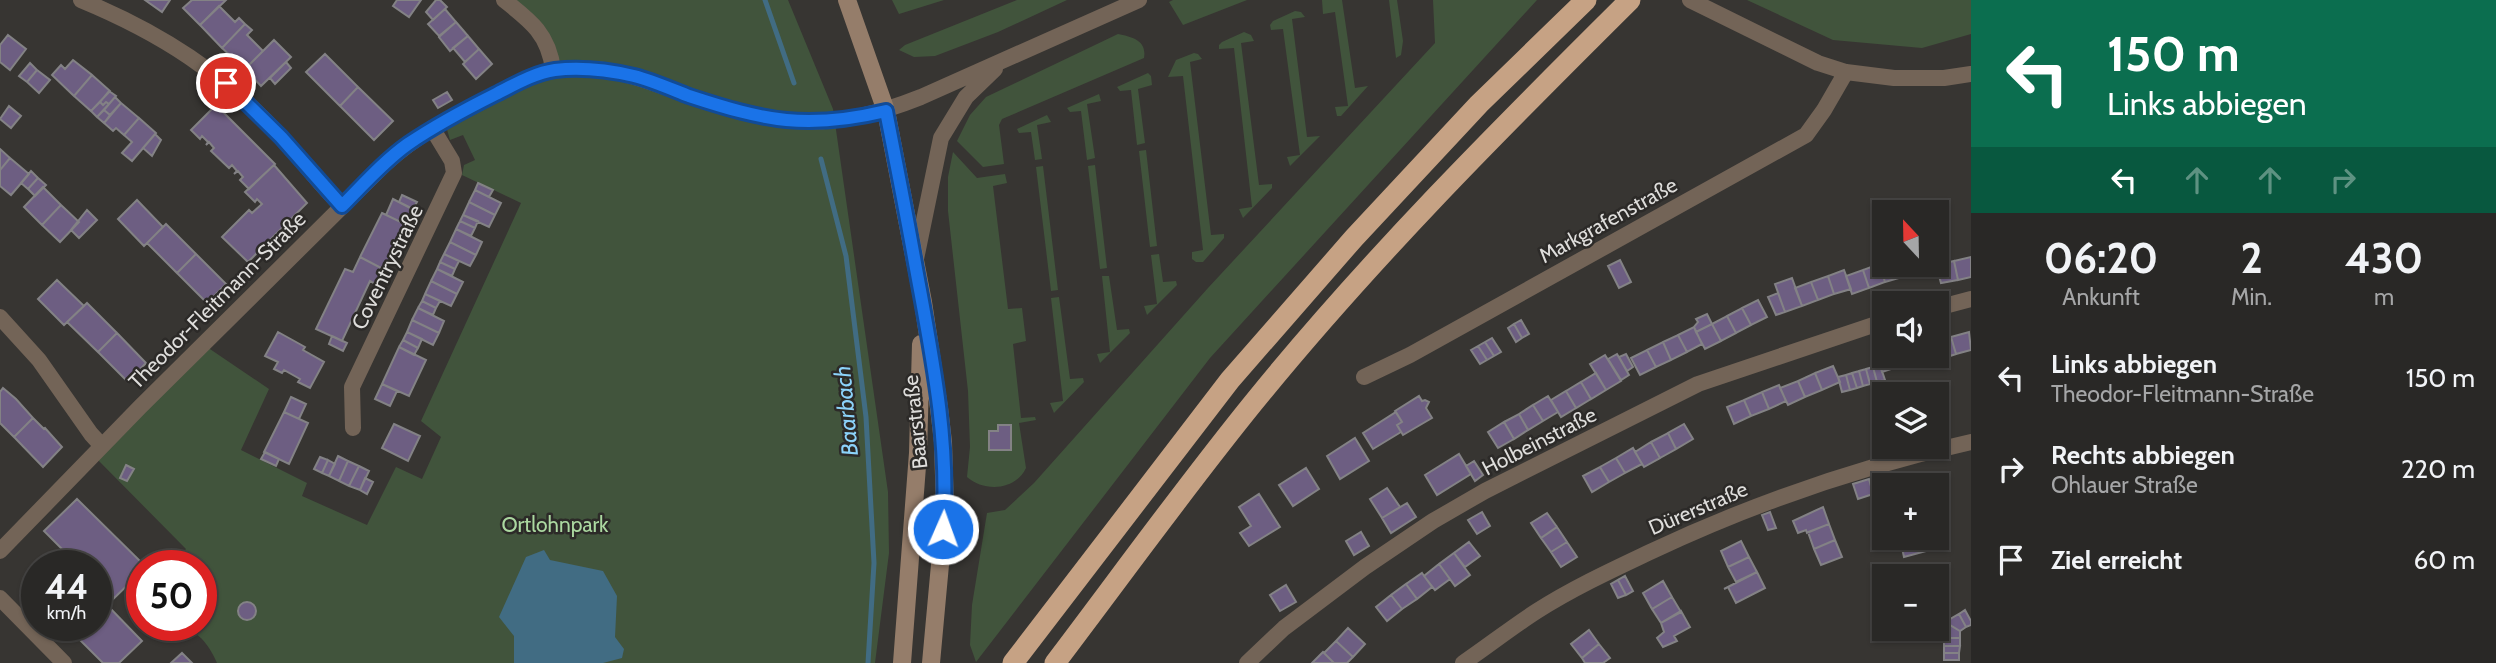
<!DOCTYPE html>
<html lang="de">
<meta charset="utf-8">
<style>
body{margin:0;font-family:Cabin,sans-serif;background:#31302e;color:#f1f3f6;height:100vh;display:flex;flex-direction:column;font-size:26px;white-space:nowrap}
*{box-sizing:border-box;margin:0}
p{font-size:23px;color:#a5a6a7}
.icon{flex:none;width:38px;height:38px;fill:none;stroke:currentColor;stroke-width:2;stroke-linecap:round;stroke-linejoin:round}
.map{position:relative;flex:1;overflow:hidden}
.details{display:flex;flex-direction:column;background:#292826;width:525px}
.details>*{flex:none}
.hud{background:#0b6e4f;color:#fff;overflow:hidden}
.needle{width:46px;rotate:338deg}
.fabs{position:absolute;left:1872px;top:200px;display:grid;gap:14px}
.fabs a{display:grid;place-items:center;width:77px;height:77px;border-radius:0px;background:#292826;box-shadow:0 2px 5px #0004,0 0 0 2px #454443;font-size:35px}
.speed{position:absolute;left:21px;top:550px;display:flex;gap:14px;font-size:35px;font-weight:700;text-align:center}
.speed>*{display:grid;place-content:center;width:91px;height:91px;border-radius:50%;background:#292826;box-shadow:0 2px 5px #0004,0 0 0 2px #454443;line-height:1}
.speed small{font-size:18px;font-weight:400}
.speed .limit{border:10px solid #d22;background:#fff;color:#111}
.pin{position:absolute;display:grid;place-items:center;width:60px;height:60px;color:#fff;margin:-30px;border:4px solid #fff;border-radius:50%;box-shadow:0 2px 7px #0007}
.me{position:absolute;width:77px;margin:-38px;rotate:2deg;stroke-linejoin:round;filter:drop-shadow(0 0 5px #0008)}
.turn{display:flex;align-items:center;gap:24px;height:147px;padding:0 21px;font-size:32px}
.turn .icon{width:91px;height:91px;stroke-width:2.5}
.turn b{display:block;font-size:49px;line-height:60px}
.lanes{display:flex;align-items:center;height:66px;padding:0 21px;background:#0003;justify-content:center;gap:35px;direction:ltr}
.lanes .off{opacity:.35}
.eta{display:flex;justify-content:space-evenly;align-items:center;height:119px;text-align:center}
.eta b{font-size:42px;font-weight:800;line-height:49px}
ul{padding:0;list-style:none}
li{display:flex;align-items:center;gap:21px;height:91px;padding:0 21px}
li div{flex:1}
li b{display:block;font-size:26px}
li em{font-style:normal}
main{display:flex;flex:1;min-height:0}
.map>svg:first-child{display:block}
.green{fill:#41543c}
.water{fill:#416c83}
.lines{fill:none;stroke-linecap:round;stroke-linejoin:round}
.stream{stroke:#416c83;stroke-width:5}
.building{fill:#6d5e82;stroke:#838285;stroke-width:2}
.street{stroke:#736457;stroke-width:16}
.secondary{stroke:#957d6a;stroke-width:18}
.highway{stroke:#c6a284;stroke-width:21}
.route-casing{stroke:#114b97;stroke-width:18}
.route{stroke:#1a73e8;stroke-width:12}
.labels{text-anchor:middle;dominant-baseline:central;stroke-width:5;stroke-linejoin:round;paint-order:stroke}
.street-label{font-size:21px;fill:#dedddb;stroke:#2c2a28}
.park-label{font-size:21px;fill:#abd8a0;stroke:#2c2a28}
.water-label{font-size:23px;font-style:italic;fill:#8cd3fa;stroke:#2c2a28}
</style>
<main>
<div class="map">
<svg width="1971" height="663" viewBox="0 0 1971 663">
<rect width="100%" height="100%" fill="#373532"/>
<path class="green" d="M504,0H788L833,109L888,492L889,553L875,663H217C205,635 185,617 156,637L149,625H201V565H171L186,549L95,457L204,345L269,389L241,450L307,483L302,496L367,525L396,467L422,479L441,437L421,421L521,203L462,175L464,165L475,160L463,135L450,140L446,126L550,73L530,26Z
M892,0H944L899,14Z
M1017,0H1067L998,32L935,56L914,57L899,50L905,45Z
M1173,0H1247L1183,25L1169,2Z
M1322,0H1342L1355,88L1368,86L1341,116H1337L1335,107L1348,106L1335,12L1323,14Z
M1389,0H1397L1403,41L1401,55L1396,58Z
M1433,0H1537L1210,358L976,662L970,645L972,605L987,513L1005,510L1034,483L1208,288L1435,43Z
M1747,0H1971V34L1922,48L1833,40Z
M1295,11L1301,12L1305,17L1292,19L1307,137L1320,136L1290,166L1287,157L1300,155L1283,29L1271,30L1270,25L1273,21Z
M1244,32L1251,35L1254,41L1241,43L1259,185L1272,184V188L1243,218L1239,209L1252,207L1234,48L1219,49V45L1222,42Z
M1118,34C1132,37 1147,40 1144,58L1002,119L999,125L1004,164L983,167L957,141L970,115L986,97Z
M1194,53L1198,54L1202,59L1190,62L1211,235L1224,234V238L1203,262H1196L1192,259V252L1203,250L1183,76L1168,77L1176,60Z
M1148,73L1151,76L1152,85L1138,89L1145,143L1137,145L1131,90L1120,91L1117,87Z
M1099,94L1101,101L1087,104L1095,158L1087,160L1081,111L1070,112L1067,108Z
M1047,115L1051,122L1037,125L1042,159L1035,160L1031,132L1019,133L1017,129Z
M1146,150L1157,246L1150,247L1139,151Z
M953,152L977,178L1005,174L1007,183L993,186L1008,309L1022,308L1026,341L1013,344L1021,418L1035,417L1036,420L1019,423L1026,468C1015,491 984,492 967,477L970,447L968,391L948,211V177Z
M1095,165L1107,268L1100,269L1088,166Z
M1043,166L1058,290L1051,291L1036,167Z
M1159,254L1163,282L1176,281L1177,285L1147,315L1144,306L1157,304L1151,255Z
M1102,276H1109L1117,330L1129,329L1130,333L1100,363L1097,354L1110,352Z
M1059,297L1070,379L1083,378L1084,382L1054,413L1050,403L1063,401L1051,298Z"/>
<path class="water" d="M544,550L550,560L603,571L617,596L615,637L624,649L622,658L603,663H514V636L499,617L526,557Z"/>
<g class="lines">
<path class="stream" d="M765,0L794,83
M821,159L846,256L866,417L874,563L868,663"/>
</g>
<path class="building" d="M145,0H170L162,12Z
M192,0H226L200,25L183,8Z
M397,0H421L409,17L393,6Z
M436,0H440L447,7L433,20L426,12Z
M219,6L235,22L239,18L245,24L222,48L200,25Z
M445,9L456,22L439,36L428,24Z
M456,22L468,36L450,51L439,37Z
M245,24L252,30L247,35L263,51L245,69L222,48Z
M8,35L26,49L10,70L0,62V45Z
M468,36L479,49L465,62L453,48Z
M274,40L291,57L261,86L245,69Z
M479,49L492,64L476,79L463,64Z
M325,54L358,87L340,106L306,72Z
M73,60L92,75L74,96L52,75L61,65L65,69Z
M286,62L291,68L275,84L270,78Z
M30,63L37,70L27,82L19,76Z
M37,70L50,80L39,93L27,82Z
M92,75L110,91L91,111L74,96Z
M358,87L393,121L374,140L340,106Z
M109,91L116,96L109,104L106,102L103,105L100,102Z
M447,92L452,100L438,108L433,100Z
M115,97L121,103L110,115L104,110Z
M100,102L103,105L106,102L109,104L97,117L91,111Z
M121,103L139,118L124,135L116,128L113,131L104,123Z
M216,105L275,164L249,189L240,180L243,177L238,171L234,174L237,171L232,165L229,168L211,151L214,148L209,142L206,145L208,142L202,136L200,139L191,130Z
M9,106L21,116L11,128L0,119Z
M104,110L110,115L104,123L97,117Z
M139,118L156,133L132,161L122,153L132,142L124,135Z
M155,134L161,140L152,156L143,148Z
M0,149L10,158L0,170Z
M10,158L29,174L11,195L0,186V170Z
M274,165L307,203L248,262L222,237L249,210L252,213L262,204L257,199L255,202L245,192Z
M31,171L38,178L28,189L21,183Z
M38,178L46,185L35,196L28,189Z
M478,183L493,190L489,197L475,190Z
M43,187L61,205L42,225L24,207Z
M475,190L501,203L495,215L469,202Z
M402,195L417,202L413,209L399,202Z
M393,199L418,212L411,227L386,215Z
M137,200L163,227L144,246L118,219Z
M469,202L495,215L489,227L463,215Z
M61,205L79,222L60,242L42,225Z
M87,210L97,220L79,238L71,230Z
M382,213L407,225L385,270L360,257Z
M463,215L478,221L475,228L460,221Z
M460,221L475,228L471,236L456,229Z
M166,224L196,254L177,273L147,243Z
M456,229L482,242L476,255L450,242Z
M450,242L476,255L470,266L444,254Z
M196,254L226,284L207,303L177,273Z
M444,254L459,261L455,269L440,262Z
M360,257L385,270L377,285L370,281L342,341L316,329L345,269L353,272Z
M1971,257V277L1958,280L1954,261Z
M1620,260L1631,282L1619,288L1608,266Z
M1954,261L1958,280L1941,283L1936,265Z
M440,262L455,269L452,276L437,269Z
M1885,262V264H1897L1902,277L1885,282L1879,264Z
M1879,264L1885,282L1869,288L1863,270Z
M1897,264H1916L1918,271L1902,277Z
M437,269L463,282L457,294L431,281Z
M1844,270L1851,289L1834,294L1828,276Z
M1863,270L1869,288L1852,294L1846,276Z
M1828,276L1834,294L1818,300L1811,282Z
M1792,278L1802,306L1785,312L1775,284Z
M57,280L84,306L64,325L38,299Z
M431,281L457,294L451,306L425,294Z
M1811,282L1818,300L1802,306L1795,288Z
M1778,293L1785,312L1776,315L1768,297Z
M425,294L440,301L436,308L422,301Z
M1758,300L1767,317L1751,325L1742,308Z
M422,301L436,308L433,315L418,308Z
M87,303L117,333L98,352L67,322Z
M418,308L444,321L439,333L412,320Z
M1742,308L1751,325L1736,333L1727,316Z
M1707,314L1712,324L1696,332L1694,327L1698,322L1696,319Z
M1727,316L1736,333L1721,341L1712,324Z
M412,320L439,333L433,345L407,332Z
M1521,320L1529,334L1522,338L1514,324Z
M1514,324L1522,338L1516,342L1508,328Z
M1712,324L1721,341L1705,349L1696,332Z
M1694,327L1702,344L1687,352L1678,335Z
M278,332L305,347L303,350L324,362L310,388L298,382L300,379L284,370L282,373L274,369L278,362L265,356Z
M407,332L422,339L418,348L403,340Z
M1969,332L1971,350L1956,354L1951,337Z
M117,333L146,363L128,382L98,352Z
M1678,335L1687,352L1671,360L1663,342Z
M332,336L347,343L343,351L329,344Z
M1951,337L1956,354L1938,360L1937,341Z
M1492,338L1501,352L1494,356L1485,342Z
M403,340L418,348L414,355L399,347Z
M1485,342L1494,356L1487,360L1478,346Z
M1663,342L1671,360L1656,367L1647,350Z
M1478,346L1487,360L1480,364L1471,350Z
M399,347L426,360L409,396L382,384Z
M1647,350L1656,367L1640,375L1631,358Z
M1885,352V355H1897L1900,366L1882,372L1877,354Z
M1617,354L1629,375L1621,380L1608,359Z
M1626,354L1633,367L1627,371L1619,357Z
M1605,355L1621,381L1606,390L1590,364Z
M1897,355H1916L1918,361L1900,366Z
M1880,365L1885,380L1877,382L1873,367Z
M1833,366L1840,382L1822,390L1815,373Z
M1873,367L1877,382L1870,384L1866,369Z
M1866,369L1870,384L1863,386L1859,371Z
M1859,371L1863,386L1857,388L1852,373Z
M1596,373L1606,390L1591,399L1581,382Z
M1815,373L1822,390L1805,397L1798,381Z
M1852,373L1857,388L1850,390L1846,375Z
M1846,375L1850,390L1842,392L1838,377Z
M1798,381L1805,397L1788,405L1780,388Z
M1581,382L1591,399L1576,408L1566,391Z
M382,384L397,391L390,406L375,399Z
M1779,385L1786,401L1769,409L1762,392Z
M3,388L16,399L33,418L14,437L0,423V392Z
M1566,391L1576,408L1561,417L1551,400Z
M1762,392L1769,409L1751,416L1744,400Z
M1419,396L1422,401L1425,400L1429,402L1426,408L1432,418L1403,435L1397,425L1402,422L1395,411Z
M1548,396L1558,412L1543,421L1533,405Z
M291,397L306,404L299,419L284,412Z
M1744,400L1751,416L1734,424L1727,407Z
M1533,405L1543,421L1528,430L1519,414Z
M284,412L308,423L289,464L264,452Z
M1396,412L1402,422L1397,425L1401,432L1373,449L1363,433Z
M1519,414L1528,430L1514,439L1504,422Z
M33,418L44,429L45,428L62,447L43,467L14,437Z
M1504,422L1514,439L1498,448L1488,432Z
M394,424L420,436L408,461L382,448Z
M1684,424L1693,439L1676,449L1668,433Z
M998,425H1011V450H989V431H998Z
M1668,433L1676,449L1660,458L1651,442Z
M1355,438L1369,461L1340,479L1327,456Z
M1651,442L1660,458L1644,467L1635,452Z
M1633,448L1642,464L1625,473L1616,458Z
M265,452L279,459L276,466L261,459Z
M1459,454L1471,474L1437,495L1425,475Z
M338,456L348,461L339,481L329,476Z
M320,457L328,460L322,473L314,469Z
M1616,458L1625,473L1609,482L1600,467Z
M328,460L335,464L329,476L322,473Z
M348,461L359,466L349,486L339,481Z
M1474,461L1483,475L1475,481L1466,466Z
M126,465L134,469L127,481L120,478Z
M359,466L369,471L360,490L349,486Z
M1600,467L1609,482L1592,492L1583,476Z
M1306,468L1319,489L1293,506L1279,485Z
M365,478L373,482L367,494L360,490Z
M1869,479L1873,494L1858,499L1853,484Z
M1387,488L1400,507L1382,518L1370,499Z
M1885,490V507L1878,509L1874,493Z
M1259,494L1280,527L1249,546L1240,533L1251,526L1239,507Z
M77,499L144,565H142V571L107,605L142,641L119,663H103L65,625H96V565H58L68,555L44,531Z
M1407,503L1416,517L1391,533L1382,518Z
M1823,507L1829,524L1807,533L1806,530L1798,533L1793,521Z
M1482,512L1490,526L1477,534L1468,520Z
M1770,512L1776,528L1768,530L1762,515Z
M1547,513L1557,527L1541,538L1531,523Z
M1829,524L1835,540L1814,549L1808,532Z
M1557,527L1567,542L1551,552L1541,538Z
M1361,532L1369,546L1354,555L1346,541Z
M1907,537H1922L1926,551L1904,557L1900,539Z
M1835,540L1842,557L1821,565L1814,549Z
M1741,541L1749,557L1728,567L1721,551Z
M1469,542L1480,556L1465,567L1454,553Z
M1567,542L1577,557L1561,567L1551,552Z
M1454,553L1470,575L1455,586L1439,564Z
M1749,557L1757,572L1736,582L1728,567Z
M1439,564L1450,579L1435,590L1424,576Z
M1757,572L1765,588L1736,603L1728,587L1724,589Z
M1422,573L1432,587L1417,599L1406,584Z
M1625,576L1633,591L1626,595L1618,580Z
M1618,580L1626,595L1618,598L1611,584Z
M1663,581L1672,597L1652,609L1643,593Z
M1406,584L1417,599L1402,609L1391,595Z
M1286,585L1296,602L1280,611L1270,595Z
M1391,595L1402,609L1387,621L1376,607Z
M1672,597L1681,612L1661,623L1652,609Z
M238 611a9 9 0 1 1 18 0a9 9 0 1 1-18 0Z
M1965,610L1971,621V625L1966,627L1959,614Z
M1681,611L1690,627L1674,636L1677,641L1663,647L1657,638L1664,632L1661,623Z
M1959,614L1966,627L1960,631L1945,622Z
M1945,622L1960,631V638H1944Z
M1348,628L1365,644L1353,657L1336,641Z
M1589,630L1599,644L1582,658L1571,644Z
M1944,638H1960V646H1944Z
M1336,641L1353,657L1347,663H1334L1324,653Z
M1599,644L1610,658L1603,663H1585L1582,658Z
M1944,646H1960L1959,653H1944Z
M1323,652L1334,663H1312Z
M182,653L192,663H171Z
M1944,653H1959V660H1944Z"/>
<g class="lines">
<path class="street" d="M81,0C161,33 223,73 282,138C302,160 320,185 342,206
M504,0C531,21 549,35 553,70
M1690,0L1818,63L1846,72L1894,78H1944L1971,74
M916,259L941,138L966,97L995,69
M1937,308L1971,299
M0,317L39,360L91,434L102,446
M1364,377L1410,355L1806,135L1824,110L1846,72
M353,428L352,387L454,173L452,161L432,128
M0,551L140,407L385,164C417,135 454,115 492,96C511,86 530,75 551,71C563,68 580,69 593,69C625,71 655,84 685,94C777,126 828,134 921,97L1139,0
M0,598L64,663
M1247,663L1284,628L1365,567L1433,521L1485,491L1698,384L1885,321
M1463,663C1488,646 1512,627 1537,611C1573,588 1612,570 1650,552C1752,504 1861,466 1971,442"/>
<path class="secondary" d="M847,0L886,111L923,302L939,408L943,442L945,510L931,663
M902,663L918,453L921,344"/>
<path class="highway" d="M1013,663L1230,380L1354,238L1479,104L1586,0
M1055,663C1121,576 1185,487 1254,402C1370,259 1500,129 1630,0"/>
</g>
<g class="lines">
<defs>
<path id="route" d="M226,83L281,137L342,206C363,185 384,161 408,144C436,125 466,109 496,94C514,85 534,73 555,70C581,67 608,70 634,76C653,81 671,89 689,96C765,121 807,130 886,111C896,162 906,212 915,263C931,351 950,439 943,529"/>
</defs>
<use href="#route" class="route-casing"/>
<use href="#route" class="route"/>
</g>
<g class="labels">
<g class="street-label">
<text transform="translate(1608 220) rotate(-29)">Markgrafenstraße</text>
<text transform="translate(387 267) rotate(-64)">Coventrystraße</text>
<text transform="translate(217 300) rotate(-45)">Theodor-Fleitmann-Straße</text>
<text transform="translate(915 422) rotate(-96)">Baarstraße</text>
<text transform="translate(1539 441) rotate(-27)">Holbeinstraße</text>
<text transform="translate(1698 508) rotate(-23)">Dürerstraße</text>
</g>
<g class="park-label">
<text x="555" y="524">Ortlohnpark</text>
</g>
<g class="water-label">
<text transform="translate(846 411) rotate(-95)">Baarbach</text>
</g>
</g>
</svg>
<div class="fabs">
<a><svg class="needle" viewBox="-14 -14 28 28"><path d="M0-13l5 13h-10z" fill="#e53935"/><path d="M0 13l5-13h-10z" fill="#a5a6a7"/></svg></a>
<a><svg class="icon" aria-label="sound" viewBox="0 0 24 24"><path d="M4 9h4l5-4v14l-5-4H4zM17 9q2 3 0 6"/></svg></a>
<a><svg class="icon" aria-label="layers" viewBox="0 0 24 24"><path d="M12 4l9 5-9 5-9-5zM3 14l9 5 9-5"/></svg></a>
<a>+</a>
<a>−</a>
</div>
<div class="speed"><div>44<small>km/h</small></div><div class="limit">50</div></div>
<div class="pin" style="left:226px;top:83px;background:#d93025"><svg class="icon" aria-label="arrive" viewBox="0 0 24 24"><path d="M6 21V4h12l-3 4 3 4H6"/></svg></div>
<svg class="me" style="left:943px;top:529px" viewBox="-20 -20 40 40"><circle r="17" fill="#1a73e8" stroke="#fff" stroke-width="3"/><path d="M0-11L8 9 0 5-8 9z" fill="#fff"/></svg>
</div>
<section class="details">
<div class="hud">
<div class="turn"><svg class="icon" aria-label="left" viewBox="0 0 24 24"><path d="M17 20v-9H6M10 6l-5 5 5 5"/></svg><div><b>150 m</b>Links abbiegen</div></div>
<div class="lanes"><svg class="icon" aria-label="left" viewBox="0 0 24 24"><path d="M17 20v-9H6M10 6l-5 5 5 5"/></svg><svg class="icon off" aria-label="ahead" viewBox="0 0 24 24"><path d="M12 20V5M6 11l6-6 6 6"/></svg><svg class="icon off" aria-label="ahead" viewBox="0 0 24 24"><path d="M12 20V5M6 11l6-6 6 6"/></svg><svg class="icon off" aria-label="right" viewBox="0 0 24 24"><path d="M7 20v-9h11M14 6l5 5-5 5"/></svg></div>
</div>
<div class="eta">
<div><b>06:20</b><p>Ankunft</p></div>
<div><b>2</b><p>Min.</p></div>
<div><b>430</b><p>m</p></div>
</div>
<ul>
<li><svg class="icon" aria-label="left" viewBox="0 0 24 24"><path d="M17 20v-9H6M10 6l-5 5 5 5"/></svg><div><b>Links abbiegen</b><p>Theodor-Fleitmann-Straße</p></div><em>150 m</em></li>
<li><svg class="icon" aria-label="right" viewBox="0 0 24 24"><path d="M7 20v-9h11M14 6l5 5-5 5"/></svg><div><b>Rechts abbiegen</b><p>Ohlauer Straße</p></div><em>220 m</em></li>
<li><svg class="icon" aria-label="arrive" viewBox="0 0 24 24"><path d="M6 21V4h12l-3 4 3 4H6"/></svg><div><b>Ziel erreicht</b></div><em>60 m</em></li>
</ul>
</section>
</main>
